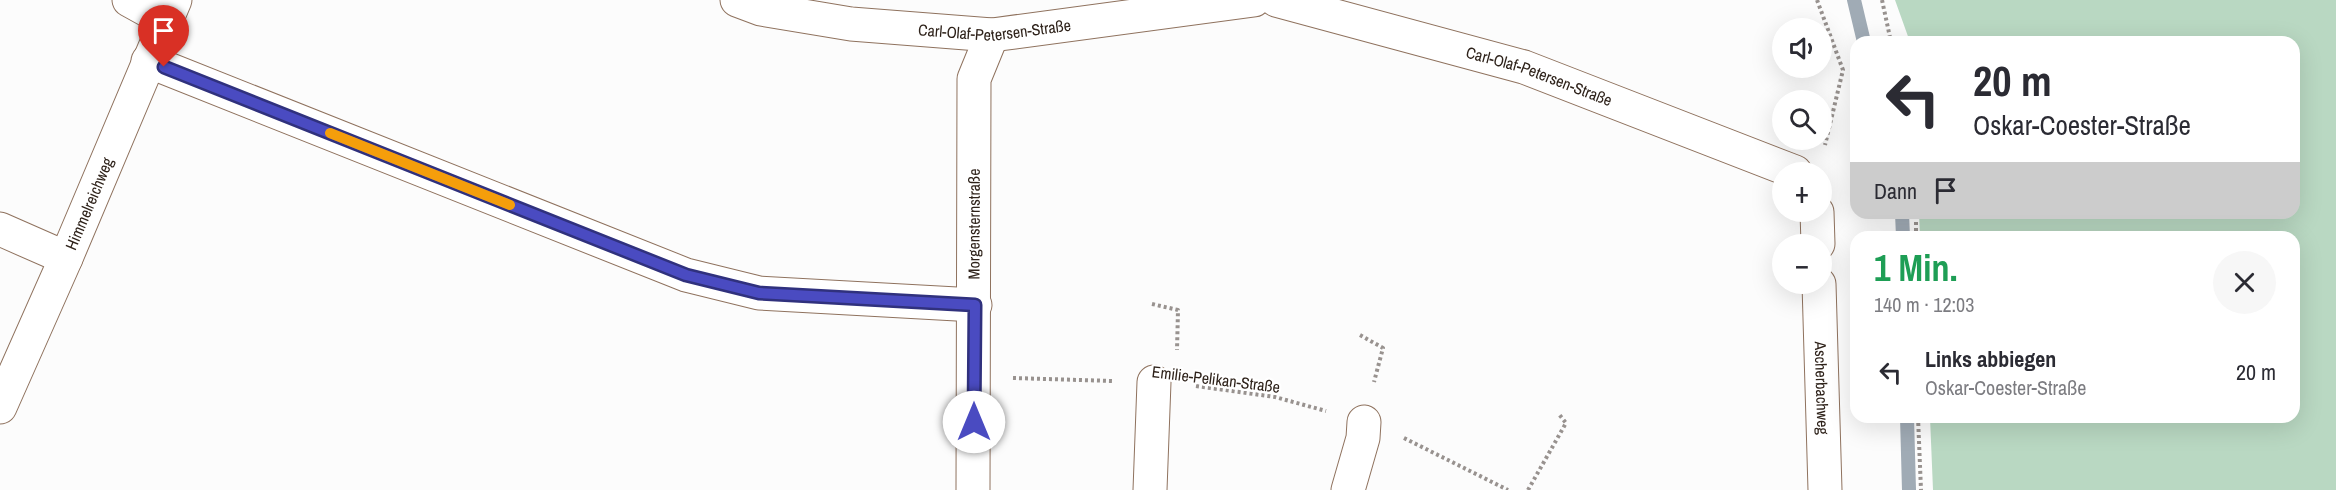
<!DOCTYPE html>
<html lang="de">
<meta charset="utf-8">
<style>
body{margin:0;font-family:"Archivo Narrow",sans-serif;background:#f7f7f7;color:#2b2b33;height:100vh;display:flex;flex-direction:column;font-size:22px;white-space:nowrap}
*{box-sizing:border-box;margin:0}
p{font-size:20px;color:#7c7c81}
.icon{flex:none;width:33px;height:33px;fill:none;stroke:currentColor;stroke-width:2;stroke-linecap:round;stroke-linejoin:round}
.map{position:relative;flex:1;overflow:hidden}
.drawer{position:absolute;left:1850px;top:231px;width:450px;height:192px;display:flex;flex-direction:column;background:#fff;border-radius:18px;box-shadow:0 6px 24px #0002}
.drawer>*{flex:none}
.banner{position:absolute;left:1850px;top:36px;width:450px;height:183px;border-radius:18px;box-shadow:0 6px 24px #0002;background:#fff;color:#2b2b33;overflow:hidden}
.fabs{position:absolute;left:1772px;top:18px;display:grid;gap:12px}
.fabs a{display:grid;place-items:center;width:60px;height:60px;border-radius:50%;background:#fff;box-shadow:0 6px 24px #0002;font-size:30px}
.pin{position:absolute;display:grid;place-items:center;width:51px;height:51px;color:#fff;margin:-62px -26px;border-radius:50% 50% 50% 0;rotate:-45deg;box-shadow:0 0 6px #0007}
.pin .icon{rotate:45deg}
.me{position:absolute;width:66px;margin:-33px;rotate:0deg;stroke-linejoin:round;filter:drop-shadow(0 0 4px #0008)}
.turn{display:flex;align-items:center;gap:21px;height:126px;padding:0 24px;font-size:27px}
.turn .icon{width:78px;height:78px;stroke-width:2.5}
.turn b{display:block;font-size:42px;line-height:51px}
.then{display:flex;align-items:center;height:57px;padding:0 24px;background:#0003;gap:12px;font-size:22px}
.round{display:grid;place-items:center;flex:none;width:63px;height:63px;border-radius:32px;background:#f7f7f7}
.overview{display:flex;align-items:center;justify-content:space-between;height:102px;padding:0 24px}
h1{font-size:36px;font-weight:800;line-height:45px;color:#1e9e55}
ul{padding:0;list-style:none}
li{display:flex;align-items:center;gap:18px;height:78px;padding:0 24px}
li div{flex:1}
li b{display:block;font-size:22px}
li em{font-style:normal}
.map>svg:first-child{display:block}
.green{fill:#b9d8c2}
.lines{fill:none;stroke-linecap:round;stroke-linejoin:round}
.stream{stroke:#a0abb5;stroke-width:14}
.street-casing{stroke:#8f725e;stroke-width:35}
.path{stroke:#98928f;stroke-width:4;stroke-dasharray:3 3;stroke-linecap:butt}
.street{stroke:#fff;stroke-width:33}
.route-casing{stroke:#30317d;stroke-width:15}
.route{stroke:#4a4bc1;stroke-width:10}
.slow{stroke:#f59e0b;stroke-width:10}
.labels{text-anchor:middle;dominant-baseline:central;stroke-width:4.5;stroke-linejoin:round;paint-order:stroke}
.street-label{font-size:16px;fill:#2e221a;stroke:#fff}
</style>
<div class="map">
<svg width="2336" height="490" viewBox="0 0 2336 490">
<rect width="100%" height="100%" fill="#fcfcfc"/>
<path class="green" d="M1895,0H2336V490H1933L1930,417H2294V237H1920L1919,213H2294V42H1910Z"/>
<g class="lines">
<path class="stream" d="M1854,0L1864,42
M1902,213L1903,237
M1907,417L1909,490"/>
<defs>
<g id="street">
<path d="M129,0L167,21"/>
<path id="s1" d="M737,0L761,9L851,24L992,35L1254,0"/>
<path id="s2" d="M1276,0L1524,67L1795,172"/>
<path d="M148,61L686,275L759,293L975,305"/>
<path d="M1817,212L1818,244"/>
<path d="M0,229L66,258"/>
<path id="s3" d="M1819,284L1825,490"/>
<path id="s4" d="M0,407L66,258L175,0"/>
<path id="s5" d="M973,490L974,79L992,35"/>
<path d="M1150,490L1154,382"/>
<path d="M1348,490L1363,438L1364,422"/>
</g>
</defs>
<use href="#street" class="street-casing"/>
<path class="path" d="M1817,0L1843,70L1825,145
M1882,0L1891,42
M1916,237V213
M1152,304L1178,310L1177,350
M1360,335L1383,348L1374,382
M1013,378L1113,381
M1196,386L1275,397L1326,411
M1918,417L1921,490
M1404,438L1508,490
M1528,490L1566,423L1558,413"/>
<use href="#street" class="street"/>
</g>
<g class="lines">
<defs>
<path id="route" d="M164,67L686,275L759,293L975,305L974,422"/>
</defs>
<use href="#route" class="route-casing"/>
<use href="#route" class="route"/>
<path class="slow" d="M330,133L510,205"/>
</g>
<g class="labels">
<g class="street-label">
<text stroke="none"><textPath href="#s1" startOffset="261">Carl-Olaf-Petersen-Straße</textPath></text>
<text stroke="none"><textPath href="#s2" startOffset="274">Carl-Olaf-Petersen-Straße</textPath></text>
<text stroke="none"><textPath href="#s4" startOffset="222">Himmelreichweg</textPath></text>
<text stroke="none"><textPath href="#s5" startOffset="266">Morgensternstraße</textPath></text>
<text transform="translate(1216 379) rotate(7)">Emilie-Pelikan-Straße</text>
<text stroke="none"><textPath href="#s3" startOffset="104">Ascherbachweg</textPath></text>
</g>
</g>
</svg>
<div class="fabs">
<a><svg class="icon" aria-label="sound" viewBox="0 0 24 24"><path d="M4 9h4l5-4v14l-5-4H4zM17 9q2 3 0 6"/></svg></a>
<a><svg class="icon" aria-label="search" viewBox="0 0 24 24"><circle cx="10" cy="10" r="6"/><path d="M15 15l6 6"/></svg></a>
<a>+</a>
<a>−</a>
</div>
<div class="pin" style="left:164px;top:67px;background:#d93025"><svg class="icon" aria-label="arrive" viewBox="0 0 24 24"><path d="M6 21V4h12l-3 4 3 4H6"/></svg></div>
<svg class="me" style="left:974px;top:422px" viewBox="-20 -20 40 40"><circle r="19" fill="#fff"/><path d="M0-13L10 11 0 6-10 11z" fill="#4a4bc1"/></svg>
<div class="banner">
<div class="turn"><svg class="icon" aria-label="left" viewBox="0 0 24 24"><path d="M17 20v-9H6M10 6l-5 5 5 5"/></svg><div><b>20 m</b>Oskar-Coester-Straße</div></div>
<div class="then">Dann<svg class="icon" aria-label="arrive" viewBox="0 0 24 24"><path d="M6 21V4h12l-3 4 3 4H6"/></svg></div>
</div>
<section class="drawer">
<div class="overview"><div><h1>1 Min.</h1><p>140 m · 12:03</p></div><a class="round"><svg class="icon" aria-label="close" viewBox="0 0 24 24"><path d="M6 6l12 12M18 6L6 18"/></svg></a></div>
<ul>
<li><svg class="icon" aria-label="left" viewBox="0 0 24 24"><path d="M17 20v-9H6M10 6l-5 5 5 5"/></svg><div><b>Links abbiegen</b><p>Oskar-Coester-Straße</p></div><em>20 m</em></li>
</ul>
</section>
</div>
